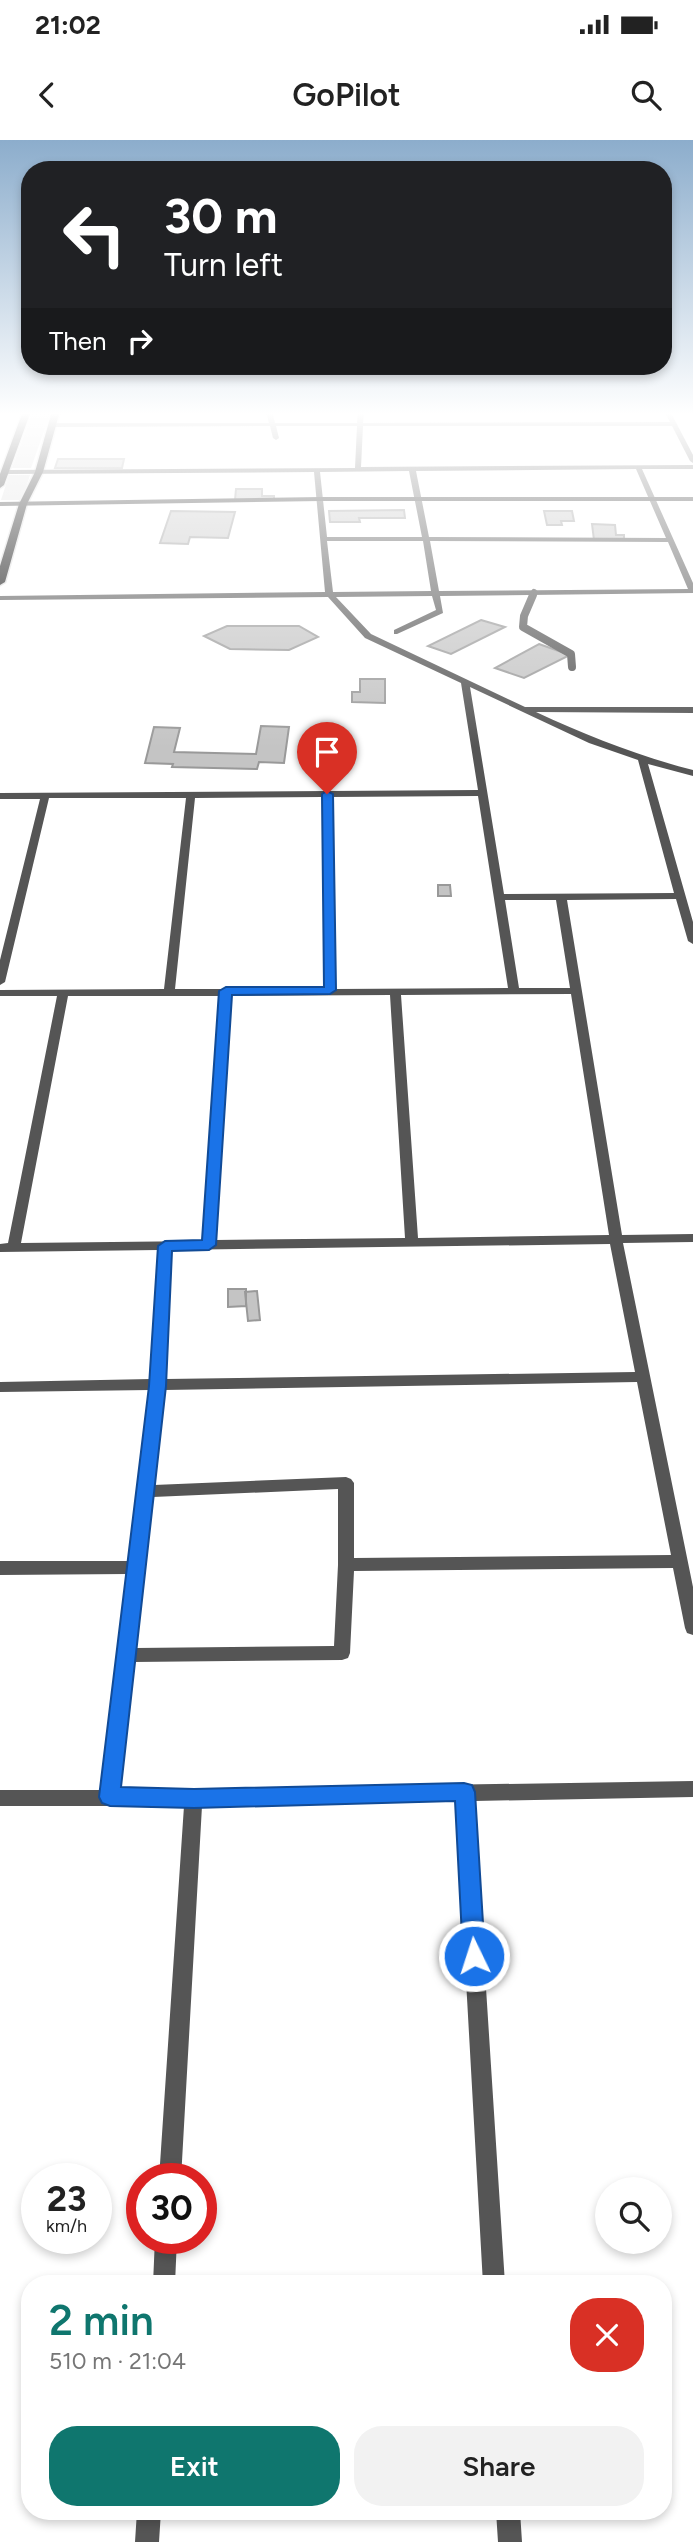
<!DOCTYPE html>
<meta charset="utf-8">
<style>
body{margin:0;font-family:Figtree,sans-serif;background:#f2f2f2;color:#222;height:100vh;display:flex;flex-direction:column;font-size:26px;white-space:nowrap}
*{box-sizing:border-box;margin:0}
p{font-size:23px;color:#767676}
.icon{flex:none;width:38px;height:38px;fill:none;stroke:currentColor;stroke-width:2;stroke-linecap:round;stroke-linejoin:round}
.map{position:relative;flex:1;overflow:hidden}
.drawer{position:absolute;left:21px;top:2135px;width:651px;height:245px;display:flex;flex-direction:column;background:#fff;border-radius:28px;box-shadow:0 4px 10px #0003}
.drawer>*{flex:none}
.guide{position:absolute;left:21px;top:21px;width:651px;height:214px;border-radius:28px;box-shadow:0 4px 10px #0003;background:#202124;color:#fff;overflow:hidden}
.tools{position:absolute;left:595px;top:2037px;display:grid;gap:14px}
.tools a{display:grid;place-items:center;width:77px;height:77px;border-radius:50%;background:#fff;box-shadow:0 4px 10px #0003;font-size:35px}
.speed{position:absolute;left:21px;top:2023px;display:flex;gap:14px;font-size:35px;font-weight:700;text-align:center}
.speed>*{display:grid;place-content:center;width:91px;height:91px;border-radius:50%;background:#fff;box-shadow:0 4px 10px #0003;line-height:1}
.speed small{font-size:18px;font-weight:400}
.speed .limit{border:10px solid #d22;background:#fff;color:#111}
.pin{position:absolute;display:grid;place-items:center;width:60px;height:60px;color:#fff;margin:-72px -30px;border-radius:50% 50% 50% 0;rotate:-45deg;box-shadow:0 0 7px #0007}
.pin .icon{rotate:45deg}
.me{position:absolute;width:77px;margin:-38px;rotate:356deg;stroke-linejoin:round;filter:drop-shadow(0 0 5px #0008)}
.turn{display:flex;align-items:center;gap:24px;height:147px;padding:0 28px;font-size:32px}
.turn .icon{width:91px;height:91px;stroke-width:2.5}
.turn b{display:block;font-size:49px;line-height:60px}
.then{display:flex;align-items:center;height:66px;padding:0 28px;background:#0003;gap:14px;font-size:26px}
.round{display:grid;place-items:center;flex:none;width:74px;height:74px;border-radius:28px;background:#f2f2f2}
.overview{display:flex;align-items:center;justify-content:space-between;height:119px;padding:0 28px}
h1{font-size:42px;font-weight:600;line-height:52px;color:#0f766e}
.button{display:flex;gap:14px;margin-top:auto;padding:14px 28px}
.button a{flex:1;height:80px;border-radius:28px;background:#0f766e;color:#fff;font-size:28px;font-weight:600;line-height:80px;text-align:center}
.button a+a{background:#f2f2f2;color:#222}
.status{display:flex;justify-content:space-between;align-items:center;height:49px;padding:0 35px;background:#fff;direction:ltr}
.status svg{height:19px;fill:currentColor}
header{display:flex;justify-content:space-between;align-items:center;height:91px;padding:0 28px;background:#fff;font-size:32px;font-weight:600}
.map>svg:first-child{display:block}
.green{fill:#dcdcdc}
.building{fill:#c4c4c4;stroke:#999;stroke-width:2}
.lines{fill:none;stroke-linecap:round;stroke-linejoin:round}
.primary-casing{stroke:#dbdbdb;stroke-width:3}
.lane-far1{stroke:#555;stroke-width:6}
.lane{stroke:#555;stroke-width:8}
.street{fill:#555;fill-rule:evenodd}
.secondary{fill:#222;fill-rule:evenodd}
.primary{fill:#000;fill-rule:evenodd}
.route{fill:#1a73e8;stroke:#114b97;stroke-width:2}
</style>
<div class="status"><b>21:02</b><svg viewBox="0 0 49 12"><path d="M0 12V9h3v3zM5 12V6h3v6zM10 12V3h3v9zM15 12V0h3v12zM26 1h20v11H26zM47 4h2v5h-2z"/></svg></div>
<header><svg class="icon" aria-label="back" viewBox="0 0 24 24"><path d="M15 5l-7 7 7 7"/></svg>GoPilot<svg class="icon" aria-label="search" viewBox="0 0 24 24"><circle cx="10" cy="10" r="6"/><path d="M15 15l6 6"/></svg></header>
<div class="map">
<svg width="693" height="2402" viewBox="0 0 693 2402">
<rect width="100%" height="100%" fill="#fff"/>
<path class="green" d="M33,271H51L31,328H12Z
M9,335H30L22,360H1Z"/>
<path class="building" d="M58,319H124L122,328H55Z
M236,349H262V356H274V360H235Z
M404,370L405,378H359L360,382H330L329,371Z
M171,371L235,372L228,398L190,397L188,404L160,403Z
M544,371H572L574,381H561L562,385H547Z
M592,384L615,385L616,395H624V400H594Z
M481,480L505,487L451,514L428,506Z
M227,486H299L318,497L289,510L230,509L204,496Z
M539,504L570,515L524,538L495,528Z
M360,539H385V563L352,562V552H360Z
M261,586L289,587L284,623L259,622L257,629L172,627L173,624L145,623L154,587L180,588L174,612L256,614Z
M438,745H450L451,756H438Z
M228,1149H246V1166L228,1167Z
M257,1151L260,1180L248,1181L245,1152Z"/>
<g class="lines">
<defs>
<path id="primary" d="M23,271H31L4,345L0,348V334Z
M52,271H60L43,332L27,364L5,442L0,445V426L19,364L35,332Z"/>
</defs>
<use href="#primary" class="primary-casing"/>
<path class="lane-far1" d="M532,456L534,452"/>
<path class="lane" d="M533,455L524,476L523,487L571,514L572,527"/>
<path class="street" d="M266,271H272L275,283H357L358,271H364L363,283L670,282L664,271H670L693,315V323L690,321L672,286H363L361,327L693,325V329H642L693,443V453L440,456L443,473L397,494H394V490L436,470L432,456L336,457L371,494L525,567H693V573L536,572C588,596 638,616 693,630V636L648,624L693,782V804L688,801L676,759L567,760L622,1095L693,1094V1102L623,1103L693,1447V1495L687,1493L685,1488L673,1428L354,1431L350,1513L348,1518L342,1520L134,1522L120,1650L693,1641V1657L474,1661L505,2144H483L456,1661L202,1666L181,2039H159L184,1666H0V1650H102L128,1434L0,1435V1421H130L150,1250L0,1252V1242L151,1239L158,1110L0,1112V1104L8,1103L57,856H0V850L164,849L186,658H49L5,842L0,845V820L40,659H0V653L478,650L461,543L365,498L328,457L0,460V456L325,452L314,332L7,334L4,332L7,330L355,328L357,286H276L279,298L276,300L273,298L270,286L51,287L48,285L51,283H269ZM636,329L666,398L429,397L416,331ZM409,331L422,397H327L320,332ZM327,401H423L431,451L333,452ZM430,401L668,402L688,449L439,451ZM470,547L589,603L638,620L674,753L504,754ZM478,656L508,848L335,849L332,657ZM322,657L324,849H175L195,658ZM505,760H556L570,848H519ZM571,854L609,1095L418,1098L401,855ZM390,855L405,1098L216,1100L231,856ZM68,856H220L203,1101L21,1103ZM610,1104L635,1232L166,1239L171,1110ZM637,1242L671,1415L354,1418V1343L351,1339L346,1337L154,1345L165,1250ZM338,1349V1425L334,1506L136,1508L153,1357Z
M155,2098H177L175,2144H153Z
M137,2371H161L159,2402H135Z
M496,2371H520L522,2402H498Z"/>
<path class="secondary" d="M321,357H693V361H321L0,366V362Z"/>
<use href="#primary" class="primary"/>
</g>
<linearGradient id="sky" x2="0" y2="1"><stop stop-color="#8cadcc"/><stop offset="0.45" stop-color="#fff"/><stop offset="1" stop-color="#fff" stop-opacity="0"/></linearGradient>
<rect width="693" height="608" fill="url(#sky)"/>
<path class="route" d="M327,651L333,654L336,850L330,854L232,855L216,1105L209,1110L172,1111L166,1246L121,1647L194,1649L464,1643L472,1645L475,1652L485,1816L482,1823L474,1827L467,1823L463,1816L455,1661L194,1668L110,1666L102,1663L99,1657L149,1246L158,1106L165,1101L202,1100L219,851L226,847H324L322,654Z"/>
</svg>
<div class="tools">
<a><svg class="icon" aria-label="search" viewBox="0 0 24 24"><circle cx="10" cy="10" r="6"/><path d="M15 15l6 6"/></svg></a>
</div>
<div class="speed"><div>23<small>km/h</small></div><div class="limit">30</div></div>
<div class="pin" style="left:327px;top:654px;background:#d93025"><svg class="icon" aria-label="arrive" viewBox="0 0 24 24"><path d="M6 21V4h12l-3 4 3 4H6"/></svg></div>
<svg class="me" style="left:474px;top:1816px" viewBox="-20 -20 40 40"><circle r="17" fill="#1a73e8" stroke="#fff" stroke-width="3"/><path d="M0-11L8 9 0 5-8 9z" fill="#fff"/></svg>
<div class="guide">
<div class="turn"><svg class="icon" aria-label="left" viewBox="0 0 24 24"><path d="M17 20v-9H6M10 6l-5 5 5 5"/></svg><div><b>30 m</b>Turn left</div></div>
<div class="then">Then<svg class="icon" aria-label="right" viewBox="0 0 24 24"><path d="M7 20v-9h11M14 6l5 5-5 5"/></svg></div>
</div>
<section class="drawer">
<div class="overview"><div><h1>2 min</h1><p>510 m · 21:04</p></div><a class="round" style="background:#d93025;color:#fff"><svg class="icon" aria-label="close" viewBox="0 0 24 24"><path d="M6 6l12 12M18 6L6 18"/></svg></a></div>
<div class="button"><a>Exit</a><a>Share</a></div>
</section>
</div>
